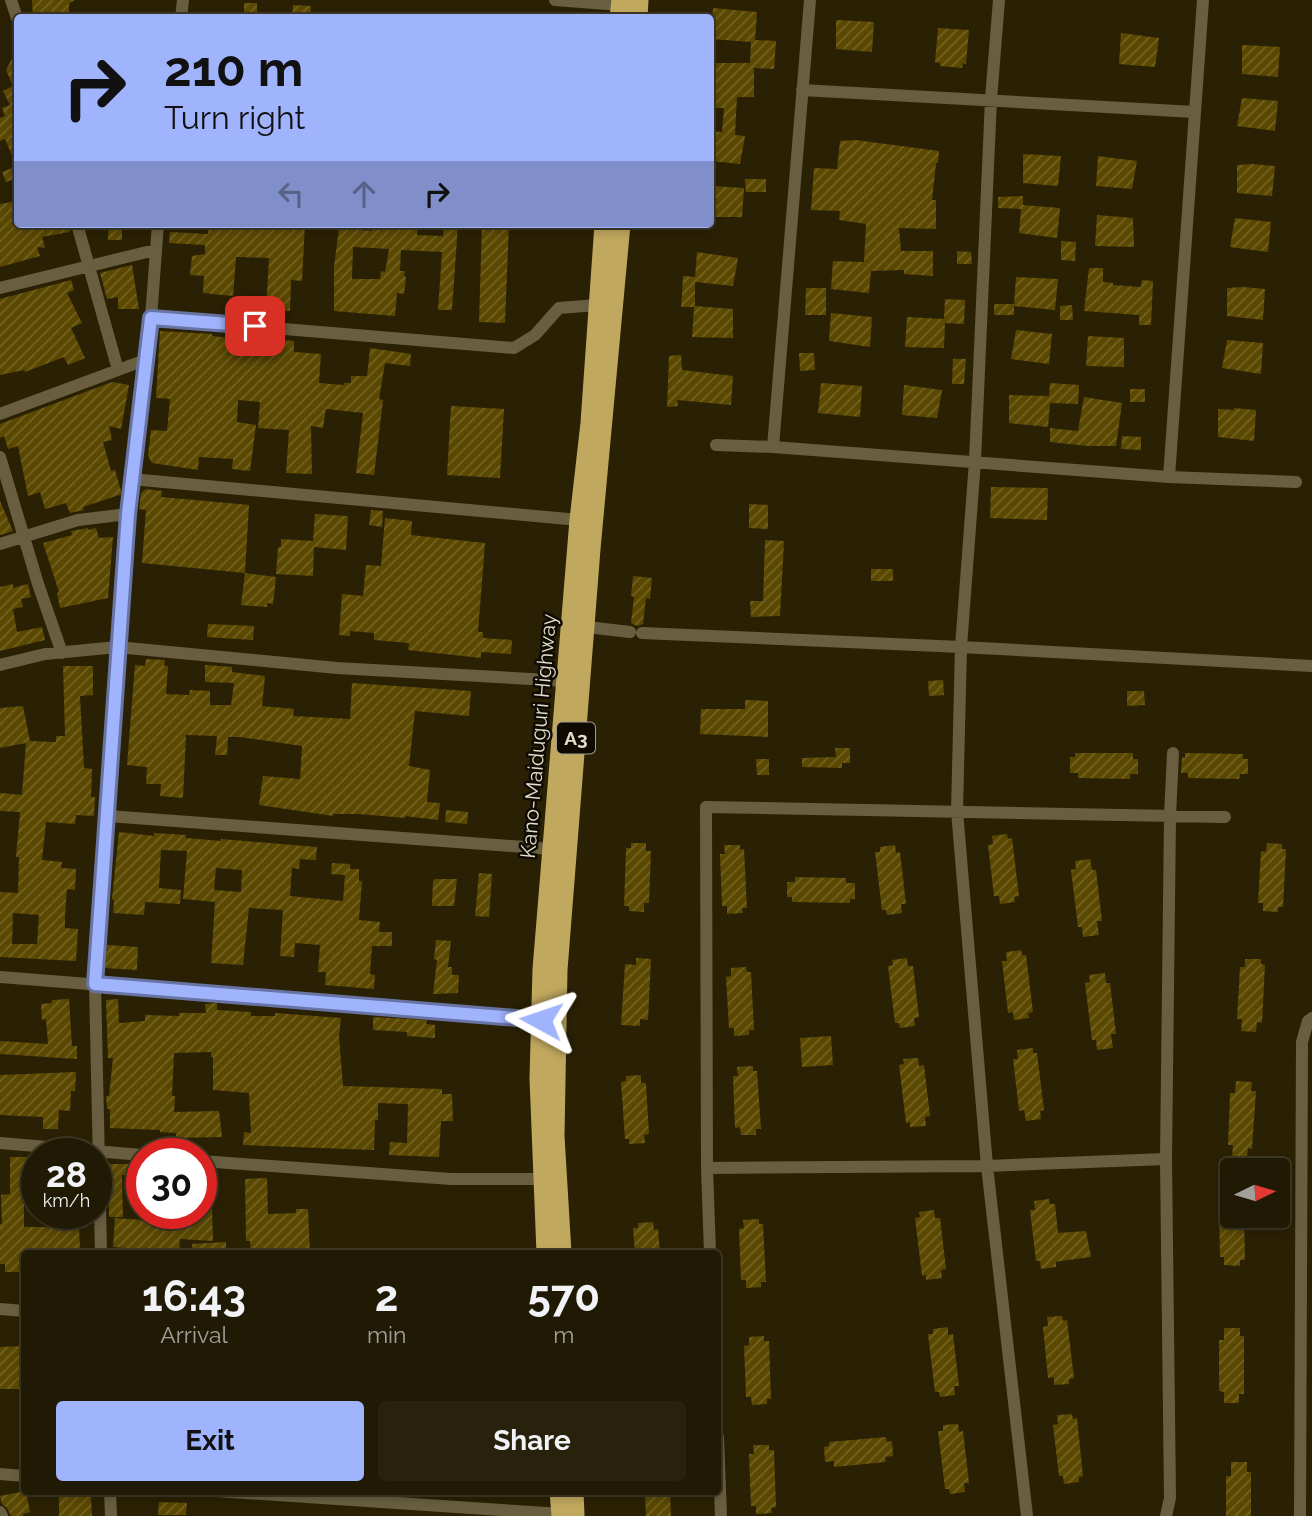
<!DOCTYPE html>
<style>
body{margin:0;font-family:Raleway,sans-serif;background:#28220d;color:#f1f3f6;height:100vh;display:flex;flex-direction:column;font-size:26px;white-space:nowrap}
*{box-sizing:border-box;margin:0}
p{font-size:23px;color:#a2a09a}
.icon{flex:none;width:38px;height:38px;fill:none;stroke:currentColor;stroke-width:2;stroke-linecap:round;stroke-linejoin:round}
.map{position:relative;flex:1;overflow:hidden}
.sheet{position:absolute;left:21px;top:1250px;width:700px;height:245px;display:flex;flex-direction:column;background:#201903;border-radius:7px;box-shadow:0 4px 10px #0003,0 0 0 2px #3d3825}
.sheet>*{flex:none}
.hud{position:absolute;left:14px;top:14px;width:700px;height:214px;border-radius:7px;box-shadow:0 4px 10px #0003,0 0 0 2px #3d3825;background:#a0b3fd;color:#111;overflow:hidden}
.needle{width:46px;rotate:85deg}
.tools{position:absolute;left:1220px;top:1158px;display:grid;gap:14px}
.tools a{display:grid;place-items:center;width:70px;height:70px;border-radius:7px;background:#201903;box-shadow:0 4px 10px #0003,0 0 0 2px #3d3825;font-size:35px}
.speed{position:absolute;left:21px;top:1138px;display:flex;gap:14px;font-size:35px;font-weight:700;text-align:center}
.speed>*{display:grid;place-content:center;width:91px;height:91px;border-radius:50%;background:#201903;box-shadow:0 4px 10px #0003,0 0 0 2px #3d3825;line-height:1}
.speed small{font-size:18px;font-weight:400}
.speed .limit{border:10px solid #d22;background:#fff;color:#111}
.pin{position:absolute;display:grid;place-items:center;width:60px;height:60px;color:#fff;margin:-30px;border-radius:14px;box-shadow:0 4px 10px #0006}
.me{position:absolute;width:77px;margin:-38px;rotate:275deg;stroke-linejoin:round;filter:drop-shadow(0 0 5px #0008)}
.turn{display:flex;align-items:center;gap:24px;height:147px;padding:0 35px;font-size:32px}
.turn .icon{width:91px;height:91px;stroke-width:2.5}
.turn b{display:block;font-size:49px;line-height:60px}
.lanes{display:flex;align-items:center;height:66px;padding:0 35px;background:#0003;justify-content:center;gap:35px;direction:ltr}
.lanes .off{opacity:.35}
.eta{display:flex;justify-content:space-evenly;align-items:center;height:119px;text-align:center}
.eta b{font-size:42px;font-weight:700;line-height:49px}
.cta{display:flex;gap:14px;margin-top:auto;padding:14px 35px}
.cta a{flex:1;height:80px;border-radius:7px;background:#a0b3fd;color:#111;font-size:28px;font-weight:700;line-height:80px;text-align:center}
.cta a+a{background:#28220d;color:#f1f3f6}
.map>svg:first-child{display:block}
.building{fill:url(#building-hatch);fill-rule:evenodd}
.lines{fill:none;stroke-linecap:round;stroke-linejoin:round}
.minor{stroke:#695f40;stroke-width:12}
.trunk{stroke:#c0a85e;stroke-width:19}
.route-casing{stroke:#6874a4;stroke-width:18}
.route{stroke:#a0b3fd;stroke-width:12}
.labels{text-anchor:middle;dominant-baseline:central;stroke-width:5;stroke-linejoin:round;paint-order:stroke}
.shield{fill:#0f0b02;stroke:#a39e8f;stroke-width:2}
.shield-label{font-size:19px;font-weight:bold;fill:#e2ddcc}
.street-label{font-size:21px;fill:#e2ddcc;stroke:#0f0b02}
</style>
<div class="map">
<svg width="1312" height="1516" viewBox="0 0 1312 1516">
<defs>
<pattern id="building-hatch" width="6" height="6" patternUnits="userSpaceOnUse" patternTransform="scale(1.75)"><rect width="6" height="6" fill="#5b4800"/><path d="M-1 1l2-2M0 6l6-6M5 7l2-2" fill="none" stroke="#726224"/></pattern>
</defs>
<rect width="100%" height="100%" fill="#2a2104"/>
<path class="building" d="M32,0H75L69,3V12L51,15V11L36,18H33Z
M244,3H257V18H244Z
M293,5L311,6L310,18H292Z
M713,8L757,12L755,40L776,41L774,69L754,68V97H737L735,135L745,136L740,164L710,161V131L722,132L724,108H710V63H750L751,42L711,39Z
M836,20L874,22L872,52L836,49Z
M938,28L969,30L966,64L963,63L962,68L940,66V63L935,62Z
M1121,33L1159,38L1155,67L1119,64Z
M1242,45L1280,47L1278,77L1242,74Z
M18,47V168H17L5,139L0,141V118L5,116L2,108L10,105L3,91L13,86L6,70Z
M1242,98L1278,101L1275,131L1237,126Z
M856,140L939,151L938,163H936L932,200H936V229L899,228L901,251H933V276L904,274V270L871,271L869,293L831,289L833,261L864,262L866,224L839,220L840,211L811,210L814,168L837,169L840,141Z
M1023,154L1061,156L1058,186L1023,183Z
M1098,156L1137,161L1132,189L1096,186Z
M1252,164L1275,166L1272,196L1237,193V165Z
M15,167L18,178L6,182L2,172Z
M745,179H766V192H746Z
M710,186L744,188L742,217H710Z
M1023,196V205L1060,208L1057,238L1019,233L1021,209L998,208V197Z
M18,201V224H68L70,232L42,237L45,248L37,247L40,256L0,267V204Z
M1097,215L1133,218L1134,247L1095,246Z
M1235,218L1271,222L1268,252L1230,247Z
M109,224H122V240H108Z
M218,224H305L302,281L291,280L290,311L266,309L269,258L236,257L233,296L203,293L204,276L190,275L192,256L205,254V245L169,243L170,232L208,234L209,225L218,226Z
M372,224L418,226L417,235L443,236L444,224H458L452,310H438L442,252L401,250L400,271H405L404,276L406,277L404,294L397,293L395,316L334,311V267L339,228L372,231ZM353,247L389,249L385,272L381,271L380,279H352Z
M482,224H509L505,323L479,322Z
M1061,241L1076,242L1075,261L1061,260Z
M957,251L971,252L972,264H957Z
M697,252L738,258L733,286L695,282V306L733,309V338L692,337L694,307H681L682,296L683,276L695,277Z
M132,265L139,309H118V297L107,299L100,273Z
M1089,268H1103V282L1113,283V285L1141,287L1142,280L1153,281L1151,325H1139V315L1084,311Z
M1016,277L1058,279L1055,310L1014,306V315H994V304H1014Z
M71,280L74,290L67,293L82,323L71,328L85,358L68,365L64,357L25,372L24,370L0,375V299Z
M1243,287L1265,289L1263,320L1227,316V288Z
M806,288H826V315H805Z
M945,299L965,300L964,324L945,323L944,348L905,347L907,317L944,319Z
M1072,305L1073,320H1060V306Z
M831,313L872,317L870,347L829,341Z
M1016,330L1052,334L1049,364L1011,359Z
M160,331L212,334V336L230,338L229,348L262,351L263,338L294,341V352L321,354L319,383L344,385V383H351V376H367L370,348L411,354L410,366L385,363L379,399L383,400L374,475L356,473L363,413L326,409L323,428L311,426L312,474L286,473L289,430L258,428L260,402L238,400L237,422L256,425L250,471L232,469L233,459L199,457L198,470L152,463L148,456L151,430L167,431L170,399L156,398Z
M1088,336L1124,338V367L1086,366Z
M1227,340L1263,343L1261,374L1222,368Z
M799,353H814L815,370L800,371Z
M681,355L682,370L733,376L731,405L677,400L678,406L667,407L669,356Z
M953,359H966L964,384H952Z
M112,382L129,385L121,429L109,426L112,440L103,442L111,471L115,470L122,494L83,507L84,510L70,513L66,503L45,509L40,492L28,496L18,446L8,449L4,436L0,438V424Z
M821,383L862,386L860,417L818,413Z
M1050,383L1079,385L1078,404L1050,403L1048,427L1009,423V395L1049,396Z
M904,385L942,390L937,418L902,415Z
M1130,389H1145V402H1130Z
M1084,397L1122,403L1116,446H1088L1050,442V428L1078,431Z
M451,406L504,409L500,478L447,475Z
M1234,408L1256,410L1254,441L1218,437V409L1234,410Z
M1122,436L1141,437V450L1121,449Z
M991,487L1048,488L1047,520L990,518Z
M146,489L162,491L161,497L249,505L245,573L276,577L273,604L267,603V607L241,605L245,573L142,563L146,510L139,509L141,493Z
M0,501L13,531L0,535Z
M749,504L768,505V529L749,528Z
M371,510L383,511L382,527L369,525Z
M315,514L348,516L346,550L314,547L313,576L276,574L278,547H281V539L313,541Z
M385,518L412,521L411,535L485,543L478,632H483V638L512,640L511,654L481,652V658L408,650L409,643L374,640V633L350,631V636L339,635L342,594L363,596L366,565L381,566Z
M88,528V530L96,528L99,538L113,537L108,598L60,608L57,593L59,592L43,543L72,535L71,531Z
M765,540L784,541L780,616L751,617L750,601H763Z
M871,569H893V581H871Z
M633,576L652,578L650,599L646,598L643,624L637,626L631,623L634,597L631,596Z
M13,584V588L28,584L31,597L21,599L23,607L13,609L17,632L42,627L45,640L0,651V587Z
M208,624L254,626L253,640L207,637Z
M146,659L165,660L164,666H168L166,694L189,695L190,690L210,691V705H231L234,683L205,682V665L232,667V672L265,676L262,706L294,709L293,716L350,719L352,683L471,691L469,716L415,711L409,766L430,770L427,802L440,803L438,820L405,816V818L359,814H333V816L259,805L263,776L300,779L302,746L240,737H228L227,755H215L217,736L186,735L183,798L160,796L161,784H146L147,767L127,765L135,665L145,666Z
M63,666H93V695L80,696L84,768L92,769L91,797H95L94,816L76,815L75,824L46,822L42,860L62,862L61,868L76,869L75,890L67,889L65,916V928L78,929L76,961L0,957V892L18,893L19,857H16L20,812L0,811V793L22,795L26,743L0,748V708L23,706L30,741L56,742V736H65ZM13,913L39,915L37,944H12Z
M943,680L944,695L929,696L928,681Z
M1127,691H1144L1145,705L1127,706Z
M745,700L768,701V737L700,734L701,709H745Z
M835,748H850V763H842V768L802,767V758L836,757Z
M1075,753H1133V759H1138V774H1130V779L1078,778V773H1070V757H1075Z
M1185,753L1243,754V759H1248V774H1240L1239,779L1188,778V773H1181L1182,757L1185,758Z
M756,759H769V775H757Z
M446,810L468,812L467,824L445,822Z
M119,832L154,836V833L186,835V838L221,841V839L317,847L316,860L300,859L299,869L292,868L290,896L343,901L345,875L331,874L332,863L350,864V869H359V881H362L359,920L380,922L379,932H392V946H372L370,974L375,975L374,989L325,985L326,972H318L320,945L295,943L294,957L280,956L283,910L249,908L243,965L211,963L215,902L183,899L187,851L161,850L159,888L181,890L180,904L145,902L144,915L113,913L114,900L112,899ZM216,868L242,870L241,892L214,890Z
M1007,834L1008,839L1012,838L1019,896L1014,897L1015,902L1000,904L999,896H994L988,845L993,844L992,836Z
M631,843H646V851H651L649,903H644V912L629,911V906H624L626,848H631Z
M1267,843L1282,844V849H1286L1283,907H1278V912L1263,911V903H1258L1261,851L1266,852Z
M724,845H740V850L744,849L747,908H742L743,913L727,914V906H722L720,854H725Z
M895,845L896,853L900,852L906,904H901L902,913L887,915L886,910H882L875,852H880V847Z
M1090,859L1092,870H1096L1102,921H1097L1099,935L1083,937L1082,927H1078L1071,870L1076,869L1075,861Z
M479,873L492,874L489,917L475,916Z
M795,877L846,878V883H855V899H850V903L792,902V897H787V882H795Z
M435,879H457L454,906H432L433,881Z
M436,940L451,941L448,967H452V975H459L458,993L433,994L437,960L434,959Z
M107,945L138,947L137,970L105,968Z
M1021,950L1022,955H1026L1033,1012L1028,1013L1029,1018L1014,1020L1013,1012L1008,1013L1002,961H1007L1006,952Z
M636,958L651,959L648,1020L640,1019V1026L621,1025L625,964L636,965Z
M907,958L908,966H913L919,1017L914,1018L915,1026L900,1028L899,1023H895L888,966L893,965L892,960Z
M1245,959H1261V964L1265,965L1262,1023L1257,1022L1256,1032L1241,1031L1242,1019H1237L1240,967H1245Z
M746,967L747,972H751L754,1030H749V1035L734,1036V1028H729L726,977L731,976V968Z
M1105,973L1106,983H1110L1116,1034H1111L1113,1048L1097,1050L1096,1040H1092L1085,983L1090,982L1089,975Z
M69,999L72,1046H77V1059L0,1054V1041L48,1044L46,1019L42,1020L41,1004L52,1003V1000Z
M118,999L119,1023L145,1021V1015L179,1016V1013H206L205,1004L217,1003V1010L251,1012V1016H275V1013L341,1018L339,1037L343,1086L442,1089V1094H452L453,1121H441L439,1157L389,1155L390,1142L407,1143L408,1104L378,1103V1120H375L374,1150L243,1145L244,1132L251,1133L249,1093L213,1090V1057H211V1052L174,1053L172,1096H175L174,1112L219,1111L222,1137L176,1138V1133L160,1132V1130L110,1128V1109H107L106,1096H109L113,1058H108L106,1000Z
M373,1017L427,1020L426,1024L435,1025V1038L407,1036V1032L373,1030Z
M831,1036L833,1065L802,1067L800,1038Z
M1033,1048V1053H1037L1044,1110L1040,1111L1041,1119L1026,1121L1024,1110L1019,1111L1013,1059H1018L1017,1050Z
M918,1058L919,1066L924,1065L930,1116L925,1117L926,1126L910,1127V1122L906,1123L899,1065L904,1064L903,1059Z
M753,1066V1071H757L761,1129H756V1135H741L740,1127L735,1128L733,1076H738L737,1067Z
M76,1072L75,1091H71L70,1111L59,1110L58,1129H43V1117L0,1115V1075Z
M641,1075V1083H646L649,1134L644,1135L645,1143L629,1144V1139H625L621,1082L626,1081V1076Z
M1236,1081L1252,1082L1251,1091H1256L1252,1149L1248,1148L1247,1157H1232L1233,1145H1228L1230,1093H1235Z
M10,1157H37V1202L24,1203V1227H47L48,1213H85L87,1227L79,1228L80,1249L65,1250V1253L24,1252V1272H5V1264H0V1224H2L1,1195L10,1194Z
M108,1164H133V1175H122L123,1217H109Z
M201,1177H211L213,1241L180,1239L179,1253H137V1249L113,1247L115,1218L185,1223V1213H201Z
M267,1178L268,1214L296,1213V1209H308L310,1253H251L250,1241H246L245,1179Z
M1049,1199L1050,1204H1055L1058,1233L1086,1231L1091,1257L1061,1261L1056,1262V1267L1041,1269L1040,1261H1036L1030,1210H1035L1034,1201Z
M1219,1206H1232V1216H1244L1245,1260H1240V1266L1224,1265V1257H1220Z
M934,1210L935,1218H940L946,1269L941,1270L942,1278L926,1280V1275L922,1276L915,1218L920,1217L919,1212Z
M759,1219V1224H763L766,1282H761V1287L746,1288V1280H741L739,1229L744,1228L743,1220Z
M653,1222L654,1230L658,1229L660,1253H635L633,1228H638V1223Z
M226,1242V1253H193L192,1244Z
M1062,1316L1063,1321L1067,1320L1074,1378L1069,1379V1384L1054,1385V1377L1048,1378L1043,1327L1048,1326L1047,1317Z
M948,1327V1335L953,1334L959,1386H954L955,1395L940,1397L939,1392H935L928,1334H933V1329Z
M1224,1328H1240V1336H1244V1394H1239V1403H1224V1392L1219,1391V1340H1224Z
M764,1336V1341H769L771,1399H767V1404L752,1405L751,1397H746L744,1346L749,1345V1337Z
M24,1346V1389H0V1347Z
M1072,1414L1073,1419L1077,1418L1083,1476L1079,1477V1482L1064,1484L1063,1476H1059L1053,1425L1058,1424L1057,1415Z
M958,1424L959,1432L963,1431L969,1483H964L965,1492L950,1494L949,1489H945L938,1431H943V1425Z
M886,1437L887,1442L892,1441L893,1456L885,1457L886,1462L834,1467V1461L825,1462L824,1447L829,1446V1442Z
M753,1445H769V1450H774L776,1507L771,1508L772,1513L756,1514V1506H751L749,1454H754Z
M1231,1462H1247V1472H1251V1516H1226V1476H1231Z
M26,1491L30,1512L23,1514V1516H11L7,1508L2,1504L0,1496Z
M645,1491H670L671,1516H646Z
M59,1495H91L92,1516H59Z
M159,1502L187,1503L186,1515H158Z"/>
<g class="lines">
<path class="minor" d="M11,0L18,21
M555,0L620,5
M999,0L991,99L975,461L961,647L957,811L987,1166L1027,1516
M181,18L183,0
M802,90L1195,112
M77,224L118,370
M0,288L155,250
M151,318L514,348L535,335L559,308L597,305
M0,414L145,360
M716,445L773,447L1169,477L1296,482
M773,447L810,0
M0,457L38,584L62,653
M1169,477L1203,0
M131,479L579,520
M0,544L78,520L128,514
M578,626L630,632
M642,633L961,647L1312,666
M0,665L45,654L117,647L337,668L566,681
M108,816L551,849
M0,977L541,1020
M0,1143L142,1155
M201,1161L451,1179H543
M707,1168L987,1166L1166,1159
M101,1253L95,984L128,514L151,318L158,224
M710,1253L707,1168L706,807L1225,817
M0,1309L24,1311
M718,1437L721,1516
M0,1474L24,1476
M110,1491L111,1516
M216,1491L561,1514
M0,1512L2,1516
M1166,1516L1170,1498L1166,1159L1170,816L1173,753
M1300,1516L1302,1042L1308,1021L1312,1018"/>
<path class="trunk" d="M619,18L621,0
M638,18L639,0
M546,1253L539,1078L542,969L579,520L590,423L604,224
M562,1253L555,1136L558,970L591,549L621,224
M559,1491L561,1516
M574,1491L575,1516"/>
</g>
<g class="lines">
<defs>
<path id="route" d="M255,326L151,318L128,514L95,984L541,1020"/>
</defs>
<use href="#route" class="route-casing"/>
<use href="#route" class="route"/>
</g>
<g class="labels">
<rect class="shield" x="557" y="722.5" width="38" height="31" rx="5"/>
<g class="shield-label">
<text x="576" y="738">A3</text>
</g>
<g class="street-label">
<text transform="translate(538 736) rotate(-85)">Kano-Maiduguri Highway</text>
</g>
</g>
</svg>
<div class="tools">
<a><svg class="needle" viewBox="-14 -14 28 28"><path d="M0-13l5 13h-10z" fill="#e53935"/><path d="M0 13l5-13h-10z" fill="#a2a09a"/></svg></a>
</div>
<div class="speed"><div>28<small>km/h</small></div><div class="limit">30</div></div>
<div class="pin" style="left:255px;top:326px;background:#d93025"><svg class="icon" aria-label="arrive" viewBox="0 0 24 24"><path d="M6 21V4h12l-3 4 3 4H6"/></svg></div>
<svg class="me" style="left:541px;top:1020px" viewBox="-20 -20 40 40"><path d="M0-17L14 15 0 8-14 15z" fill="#a0b3fd" stroke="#fff" stroke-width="4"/></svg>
<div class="hud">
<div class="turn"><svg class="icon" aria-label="right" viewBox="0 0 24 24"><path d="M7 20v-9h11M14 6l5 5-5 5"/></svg><div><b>210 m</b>Turn right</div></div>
<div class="lanes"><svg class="icon off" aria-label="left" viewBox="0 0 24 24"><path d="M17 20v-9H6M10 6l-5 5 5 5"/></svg><svg class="icon off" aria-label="ahead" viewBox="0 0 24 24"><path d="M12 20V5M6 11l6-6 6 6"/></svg><svg class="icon" aria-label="right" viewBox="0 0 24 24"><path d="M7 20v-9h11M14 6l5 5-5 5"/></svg></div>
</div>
<section class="sheet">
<div class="eta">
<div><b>16:43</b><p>Arrival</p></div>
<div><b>2</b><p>min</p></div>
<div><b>570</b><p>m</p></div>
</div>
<div class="cta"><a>Exit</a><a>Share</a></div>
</section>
</div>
